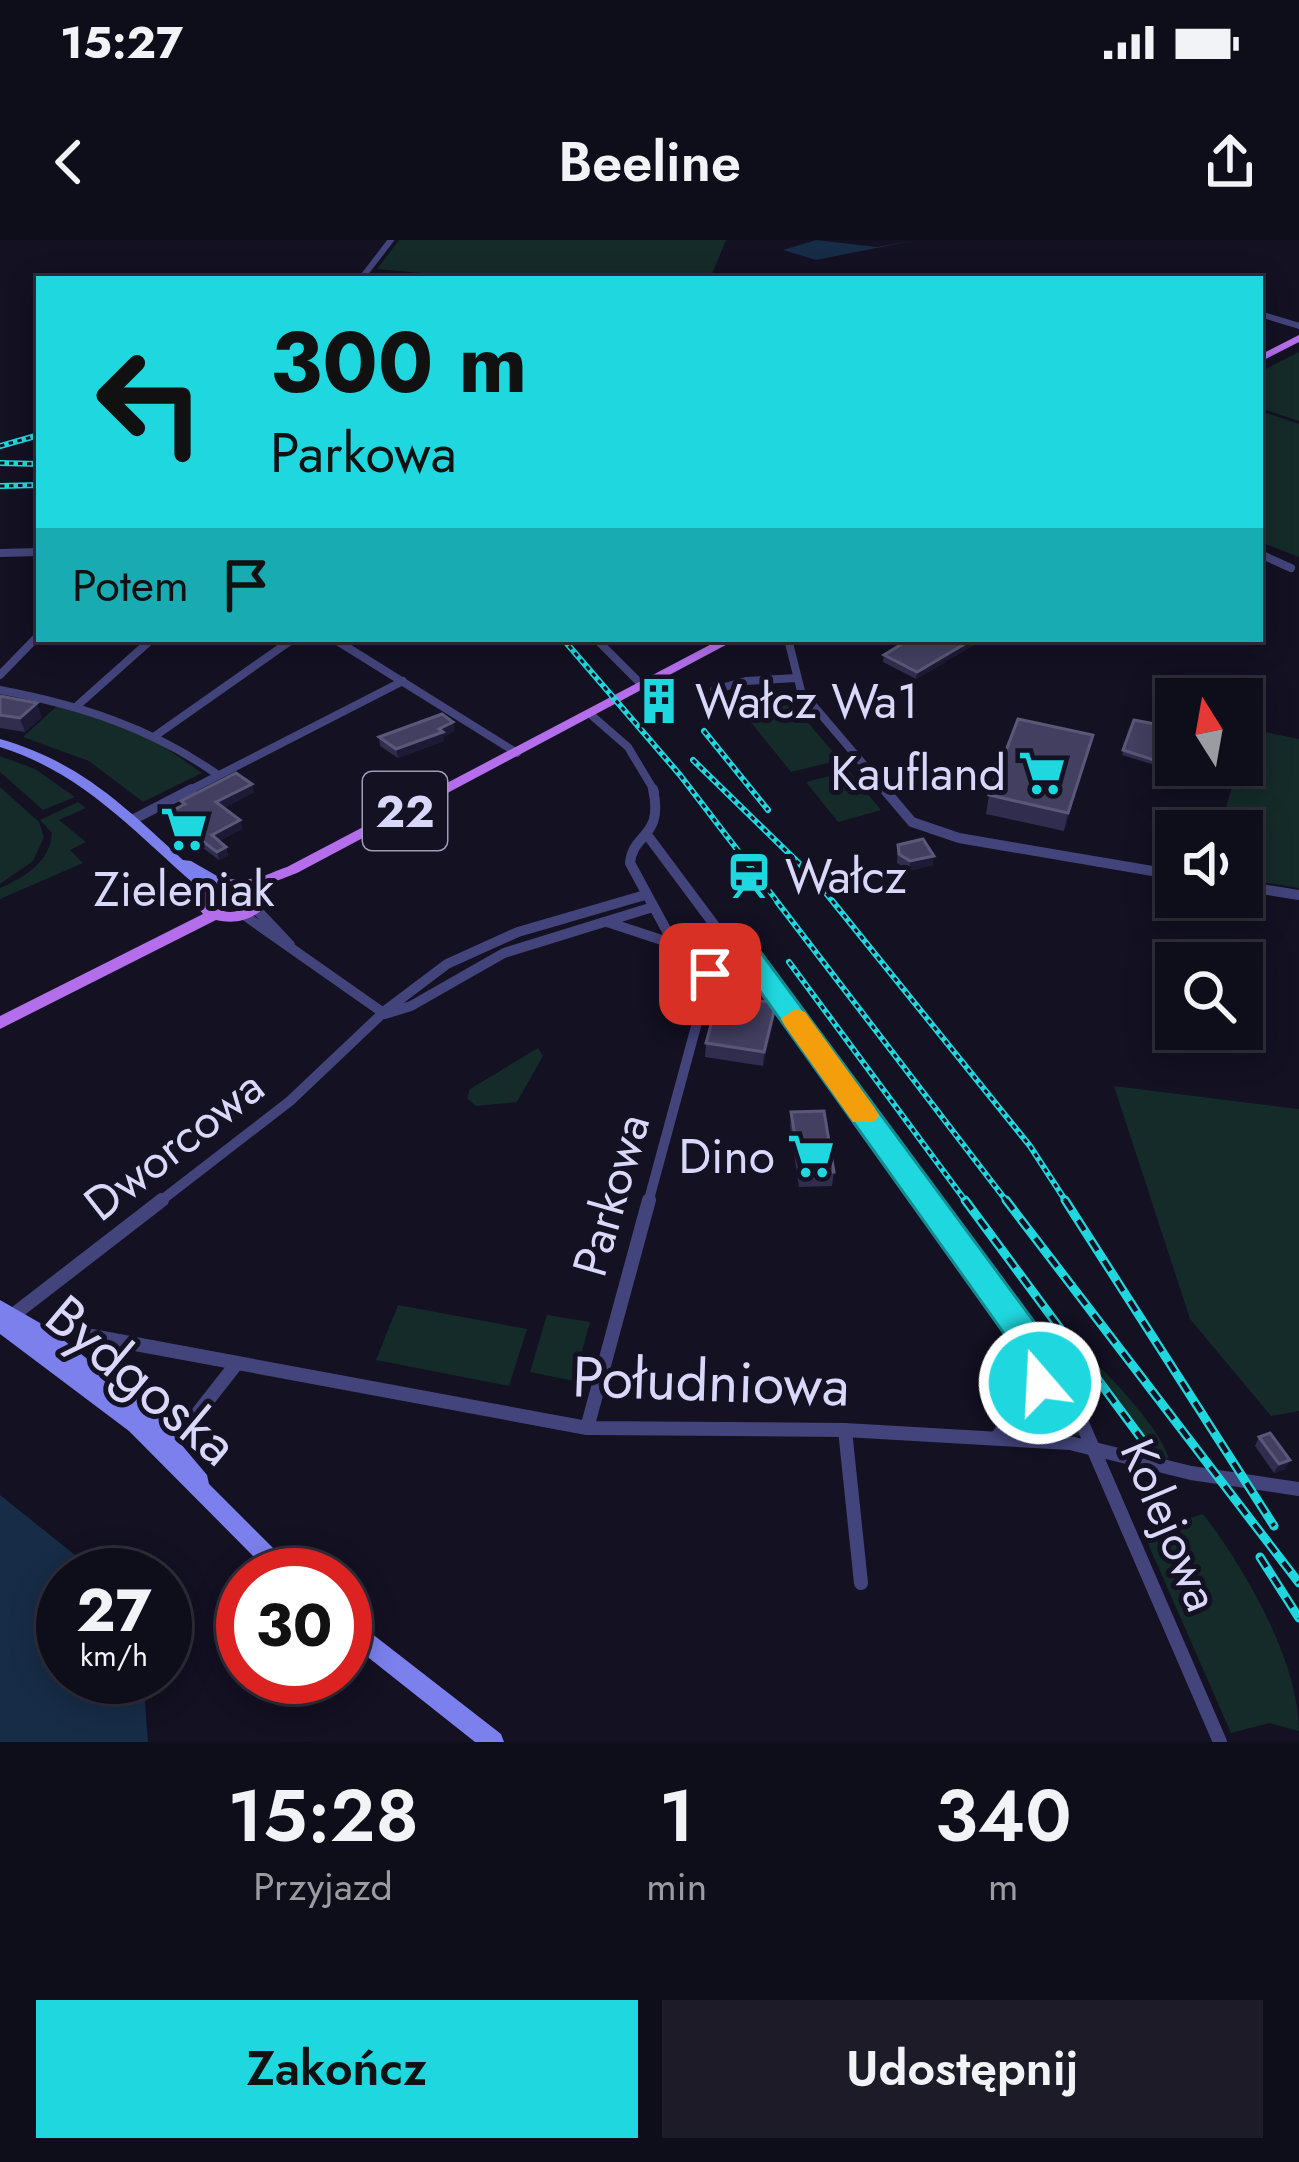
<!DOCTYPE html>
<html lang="pl">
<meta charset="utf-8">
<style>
body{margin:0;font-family:Jost,sans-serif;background:#1c1b27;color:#f1f3f6;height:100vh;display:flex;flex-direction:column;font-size:45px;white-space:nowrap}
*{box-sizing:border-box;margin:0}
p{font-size:39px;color:#9b9ca2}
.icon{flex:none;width:66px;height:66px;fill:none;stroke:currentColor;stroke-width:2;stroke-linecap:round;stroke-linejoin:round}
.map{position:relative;height:1502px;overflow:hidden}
.drawer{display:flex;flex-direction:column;background:#0e0d1a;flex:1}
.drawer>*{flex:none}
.guide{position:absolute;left:36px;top:36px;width:1227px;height:366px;border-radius:0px;box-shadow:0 6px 30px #0003,0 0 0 3px #2e2d39;background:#1fd8df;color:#111;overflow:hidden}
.needle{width:78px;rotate:349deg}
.fabs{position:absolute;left:1155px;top:438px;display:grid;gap:24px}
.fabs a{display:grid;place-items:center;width:108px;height:108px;border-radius:0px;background:#0e0d1a;box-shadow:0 6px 30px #0003,0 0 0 3px #2e2d39;font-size:60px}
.speed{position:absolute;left:36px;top:1308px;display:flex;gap:24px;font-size:60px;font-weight:700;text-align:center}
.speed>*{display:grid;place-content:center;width:156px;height:156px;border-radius:50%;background:#0e0d1a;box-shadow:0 6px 30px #0003,0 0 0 3px #2e2d39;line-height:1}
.speed small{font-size:30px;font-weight:400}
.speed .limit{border:18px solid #d22;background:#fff;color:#111}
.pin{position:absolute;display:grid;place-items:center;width:102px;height:102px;color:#fff;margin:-51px;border-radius:24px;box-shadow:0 6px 18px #0006}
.me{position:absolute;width:132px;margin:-66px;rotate:341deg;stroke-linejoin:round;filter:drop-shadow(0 0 9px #0008)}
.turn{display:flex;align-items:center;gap:42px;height:252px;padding:0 36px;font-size:54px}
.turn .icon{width:156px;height:156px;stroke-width:2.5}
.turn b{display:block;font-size:84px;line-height:102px}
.then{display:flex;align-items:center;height:114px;padding:0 36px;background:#0003;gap:24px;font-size:45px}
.eta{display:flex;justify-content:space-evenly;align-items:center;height:204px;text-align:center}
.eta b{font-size:72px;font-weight:600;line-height:84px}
.cta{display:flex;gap:24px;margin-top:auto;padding:24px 36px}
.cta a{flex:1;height:138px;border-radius:0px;background:#1fd8df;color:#111;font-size:48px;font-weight:600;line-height:138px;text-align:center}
.cta a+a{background:#1c1b27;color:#f1f3f6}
.status{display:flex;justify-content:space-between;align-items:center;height:84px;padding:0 60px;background:#0e0d1a;direction:ltr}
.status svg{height:33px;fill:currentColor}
header{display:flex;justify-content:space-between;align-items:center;height:156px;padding:0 36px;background:#0e0d1a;font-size:54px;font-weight:600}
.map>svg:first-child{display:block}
.green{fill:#152b29}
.water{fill:#172c47}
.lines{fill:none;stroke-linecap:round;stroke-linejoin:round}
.street-far3{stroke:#43447b;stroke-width:6}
.street-far2{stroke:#43447b;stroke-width:8}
.street-far1{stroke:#43447b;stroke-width:10}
.street{stroke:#43447b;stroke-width:14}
.secondary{fill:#7c80ed;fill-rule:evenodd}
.primary{fill:#b46eeb;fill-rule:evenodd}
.rail-far1-casing{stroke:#1fd8df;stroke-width:6}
.rail-casing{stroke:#1fd8df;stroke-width:9}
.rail-far1{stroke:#131122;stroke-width:3;stroke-dasharray:4.5;stroke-linecap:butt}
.rail{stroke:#131122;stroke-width:4.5;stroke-dasharray:12;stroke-linecap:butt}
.wall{fill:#312d4e}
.shaded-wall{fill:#1d1a35}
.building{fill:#433f60;stroke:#5b5778;stroke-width:3}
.route{fill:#1fd8df;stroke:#148c91;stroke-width:3}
.slow{fill:#f59e0b}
.labels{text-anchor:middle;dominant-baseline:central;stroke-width:10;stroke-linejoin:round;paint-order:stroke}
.shield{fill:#131122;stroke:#9e9cb9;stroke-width:3}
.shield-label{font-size:45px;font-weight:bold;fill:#dad8fa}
.poi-label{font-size:48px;fill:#dad8fa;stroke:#131122;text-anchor:start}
.street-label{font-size:48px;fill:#dad8fa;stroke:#131122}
.near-street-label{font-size:57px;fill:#dad8fa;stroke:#131122}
</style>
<div class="status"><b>15:27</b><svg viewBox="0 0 49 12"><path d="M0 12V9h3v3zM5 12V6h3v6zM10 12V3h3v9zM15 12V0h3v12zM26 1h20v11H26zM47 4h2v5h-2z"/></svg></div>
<header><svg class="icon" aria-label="back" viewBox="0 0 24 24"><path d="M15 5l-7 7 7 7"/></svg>Beeline<svg class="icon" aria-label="share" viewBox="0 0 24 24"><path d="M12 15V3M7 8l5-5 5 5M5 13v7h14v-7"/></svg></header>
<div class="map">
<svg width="1299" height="1502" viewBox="0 0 1299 1502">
<rect width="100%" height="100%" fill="#131122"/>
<path class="green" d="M399,0H726L710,39H487L377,29Z
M1299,112V181L1260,168V132Z
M1260,171L1299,184V317L1260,302Z
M59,464L147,495L202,533L143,562L89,521L23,497Z
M792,464L840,520L791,532L745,475Z
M1249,489L1299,499V648L1242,639V591H1219Z
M0,516L35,529L75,557L43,570L0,532Z
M849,531L881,570L838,582L806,542Z
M0,547L39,582L44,597L33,621L0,644Z
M78,562L86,568L59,580L86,602L70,610L83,623L0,659V648C25,637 50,622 52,593L40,580Z
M538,808L543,816L517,862L476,866L467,858L470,849Z
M1114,846L1299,869V1171L1271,1176L1190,1079Z
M398,1065L527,1089L509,1146L376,1120Z
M547,1075L590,1082L574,1141L530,1132Z
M1058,1091C1087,1109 1161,1186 1169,1219L1147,1214Z
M1048,1143L1066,1162L1083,1196L1012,1191Z
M1203,1274C1245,1328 1299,1422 1299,1491L1269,1483L1231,1493L1142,1290L1185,1287L1183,1280Z"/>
<path class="water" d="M816,0L877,7L917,0L816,20L783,10Z
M0,1255L100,1335H63V1437H143L148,1502H0Z"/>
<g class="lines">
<path class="street-far3" d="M361,39L391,0
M1260,74L1299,86"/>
<path class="street-far2" d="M0,313L39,312
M1260,314L1291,328
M334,399L517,513
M596,399L642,445
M788,399L801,451L887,552
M0,435L39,395
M0,450C79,465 152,488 218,535
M714,450L746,441L796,438
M78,465L152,399
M590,474L628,507L655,552
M155,496L293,399
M186,552L403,441"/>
<path class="street-far1" d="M653,549C664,598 633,592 630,623L688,730L708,741
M884,549L912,582L959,598L1176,635
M134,579L192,549
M648,596L730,706L746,713L927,963
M1242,646L1299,655
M256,669L290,705
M244,675L385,774
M607,682L683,707L730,706
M385,774L411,766L504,713L653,667
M158,963L290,861L386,770L447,724L518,692L645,655
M648,963L701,768L711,711"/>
<path class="street" d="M925,960L1076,1169L1220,1502
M8,1079L162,960
M92,1096L587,1188L845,1190L1070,1203L1191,1233L1299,1249
M587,1188L649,960
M845,1190L861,1343
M997,1197L1040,1143L1046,1124
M169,1210L237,1123"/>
<path class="secondary" d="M0,499C80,522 124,566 183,620L191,621L231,644L224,648L208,642L218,651L211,656L206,654C139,598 87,534 0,507Z
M0,1060L47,1087L153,1171L207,1235L209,1244L293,1328L296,1335H272L129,1191L0,1094Z
M345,1375L353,1379L501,1494L504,1502H475L345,1399Z"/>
<path class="primary" d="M1299,95V102L1260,122V115Z
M721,399H737L297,633L266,645L270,651L269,663C255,679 237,685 216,680L0,789V776L203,674L199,669V657C221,631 230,643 256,638C266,636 277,630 287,627ZM232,647H245L254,651L253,661C241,672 229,676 215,667V658Z"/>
<defs>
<path id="rail-far1" d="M0,206L39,195
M0,223L39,224
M0,246L39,245
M563,399L680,535L1008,963
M704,491L768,570
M693,520L813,637L1030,906L1067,963
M789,722L967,963"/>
<path id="rail" d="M965,960L1144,1202
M1006,960L1299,1343
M1065,960L1274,1286
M1260,1317L1299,1378"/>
</defs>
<use href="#rail-far1" class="rail-far1-casing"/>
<use href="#rail" class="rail-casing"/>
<use href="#rail-far1" class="rail-far1"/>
<use href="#rail" class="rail"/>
</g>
<path class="wall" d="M984,399L916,439L883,422L884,415Z
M0,456L42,477L25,492L0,488Z
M1134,480L1218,525L1214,536L1182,529L1181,533L1122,515Z
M453,482L454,491L443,497L444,501L398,518L380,506L379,497Z
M1093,495L1064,591L986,574L989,555Z
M254,552L224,568L240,580L242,589L219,601L226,607L228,616L219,620L169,583L166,574L182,566L181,561Z
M898,605L933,625L909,631L897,623Z
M776,763L774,778L763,826L705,817L706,803Z
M791,872L834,932L832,946L799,947L790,886Z
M1259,1197L1290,1220L1285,1229L1274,1233L1255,1206Z"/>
<path class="shaded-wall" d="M973,399H984L916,439L917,432Z
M37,463L42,477L25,492L20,478Z
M453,482L454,491L443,497L444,501L398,518L396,509Z
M1093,495L1089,513L1064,591L1068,573Z
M252,544L254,552L218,571L216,562Z
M240,580L242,589L214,604L212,595Z
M226,607L228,616L219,620L217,612Z
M934,616L933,625L909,631L910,621Z
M776,763L774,778L763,826L764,812Z
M1290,1220L1285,1229L1274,1233L1279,1224Z"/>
<path class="building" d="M910,399H973L917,432L884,415Z
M0,456L37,463L20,478L0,475Z
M442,474L453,482L439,489L443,492L396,509L379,497Z
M1018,479L1093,495L1068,573L989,555Z
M1134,480L1176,488V525H1183L1182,529L1123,510Z
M1187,525H1218L1215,532Z
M236,533L252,544L216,562L240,580L212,595L226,607L217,612L166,574L185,564L181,561Z
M923,599L934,616L910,621L899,614L898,605Z
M719,755L776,763L764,812L706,803Z
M824,871L834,932L801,933L791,872Z
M1270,1193L1290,1220L1279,1224L1259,1197Z"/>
<path class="route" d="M730,697L756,706L1058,1114L1063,1124L1052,1154L1040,1158L1028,1154L1023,1143L1028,1127L737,719L724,717L720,740H701L697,734L702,705Z"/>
<path class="slow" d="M795,769L805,772L874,867L879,875L874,882H853L785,786L781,779Z"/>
<defs>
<symbol id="building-bare" viewBox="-9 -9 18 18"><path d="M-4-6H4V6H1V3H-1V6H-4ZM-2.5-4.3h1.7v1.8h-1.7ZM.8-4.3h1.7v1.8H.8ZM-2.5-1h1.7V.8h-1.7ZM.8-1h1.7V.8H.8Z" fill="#1fd8df" stroke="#131122" stroke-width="2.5" paint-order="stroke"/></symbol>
<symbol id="supermarket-bare" viewBox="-9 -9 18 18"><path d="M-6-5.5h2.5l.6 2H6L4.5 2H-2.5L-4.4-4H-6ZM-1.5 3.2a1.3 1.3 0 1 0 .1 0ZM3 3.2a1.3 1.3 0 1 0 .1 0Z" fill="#1fd8df" stroke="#131122" stroke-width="2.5" paint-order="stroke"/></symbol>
<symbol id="station-bare" viewBox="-9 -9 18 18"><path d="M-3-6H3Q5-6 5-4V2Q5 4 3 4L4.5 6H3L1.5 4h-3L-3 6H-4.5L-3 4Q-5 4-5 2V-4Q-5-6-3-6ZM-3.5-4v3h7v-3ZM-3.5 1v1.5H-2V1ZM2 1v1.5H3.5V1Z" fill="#1fd8df" stroke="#131122" stroke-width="2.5" paint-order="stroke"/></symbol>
</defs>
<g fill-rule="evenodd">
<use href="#building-bare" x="626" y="428" width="66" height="66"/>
<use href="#supermarket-bare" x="1009" y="500" width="66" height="66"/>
<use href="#supermarket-bare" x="151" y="556" width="66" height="66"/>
<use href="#station-bare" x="716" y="603" width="66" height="66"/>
<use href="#supermarket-bare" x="778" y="883" width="66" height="66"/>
</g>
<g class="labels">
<rect class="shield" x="363" y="532" width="84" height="78" rx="9"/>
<g class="shield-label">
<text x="405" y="571">22</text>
</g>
<g class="poi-label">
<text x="695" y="461">Wałcz Wa1</text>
<text x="1006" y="533" text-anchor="end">Kaufland</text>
<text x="785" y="636">Wałcz</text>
<text x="184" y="649" text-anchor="middle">Zieleniak</text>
<text x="775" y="916" text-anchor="end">Dino</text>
</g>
<g class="street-label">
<text transform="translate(174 905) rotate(-38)">Dworcowa</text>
<text transform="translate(611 955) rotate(-74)">Parkowa</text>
<text transform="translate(1170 1285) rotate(67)">Kolejowa</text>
</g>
<g class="near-street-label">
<text transform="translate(142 1140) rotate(40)">Bydgoska</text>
<text transform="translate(711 1141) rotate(2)">Południowa</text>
</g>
</g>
</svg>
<div class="fabs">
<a><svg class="needle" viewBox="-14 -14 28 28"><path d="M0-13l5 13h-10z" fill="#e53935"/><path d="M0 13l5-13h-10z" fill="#9b9ca2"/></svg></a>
<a><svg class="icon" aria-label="sound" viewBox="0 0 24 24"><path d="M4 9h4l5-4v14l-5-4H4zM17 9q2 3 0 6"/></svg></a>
<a><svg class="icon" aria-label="search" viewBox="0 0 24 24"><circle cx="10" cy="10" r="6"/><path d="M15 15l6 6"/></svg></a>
</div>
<div class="speed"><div>27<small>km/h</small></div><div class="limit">30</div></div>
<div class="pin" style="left:710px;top:734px;background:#d93025"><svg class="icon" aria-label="arrive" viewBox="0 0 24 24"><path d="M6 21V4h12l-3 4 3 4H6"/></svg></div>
<svg class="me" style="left:1040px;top:1143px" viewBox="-20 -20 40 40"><circle r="17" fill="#1fd8df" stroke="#fff" stroke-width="3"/><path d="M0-11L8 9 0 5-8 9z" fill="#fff"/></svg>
<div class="guide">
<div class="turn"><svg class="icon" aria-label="left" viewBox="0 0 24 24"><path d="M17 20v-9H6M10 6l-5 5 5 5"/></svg><div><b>300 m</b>Parkowa</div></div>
<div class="then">Potem<svg class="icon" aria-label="arrive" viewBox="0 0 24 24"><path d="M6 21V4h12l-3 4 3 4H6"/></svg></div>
</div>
</div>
<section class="drawer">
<div class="eta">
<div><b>15:28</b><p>Przyjazd</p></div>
<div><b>1</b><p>min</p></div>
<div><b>340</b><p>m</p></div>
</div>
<div class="cta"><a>Zakończ</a><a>Udostępnij</a></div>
</section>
